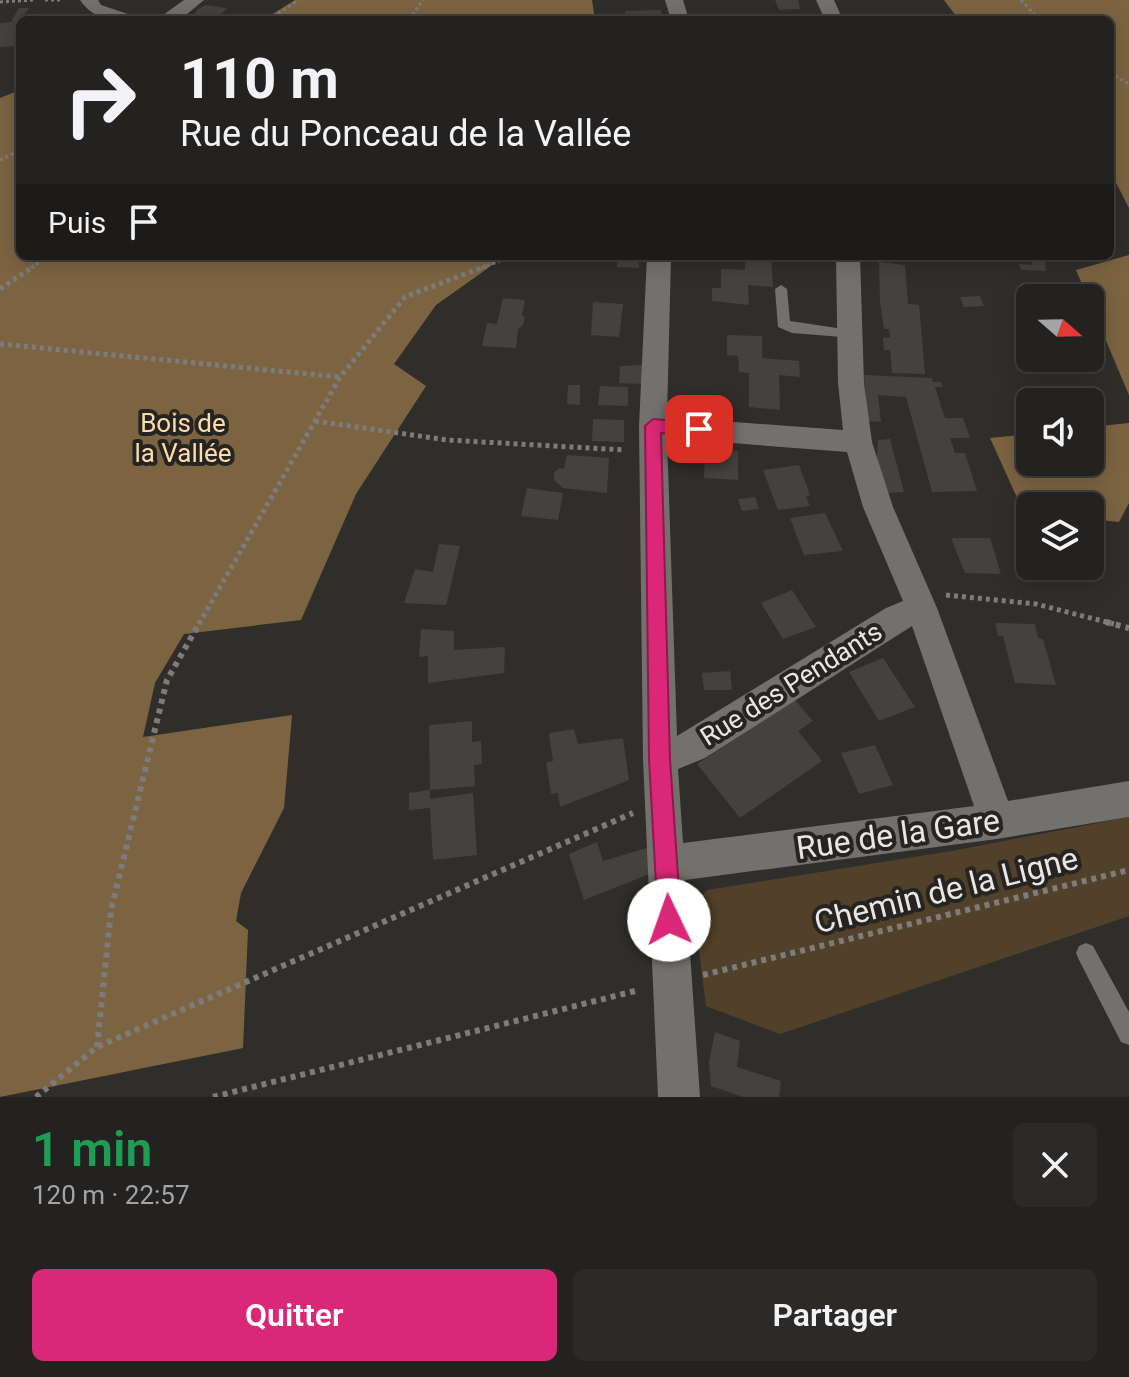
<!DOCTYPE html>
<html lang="fr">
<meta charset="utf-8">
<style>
body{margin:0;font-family:Roboto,sans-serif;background:#2c2a29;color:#f1f3f6;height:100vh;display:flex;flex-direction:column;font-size:30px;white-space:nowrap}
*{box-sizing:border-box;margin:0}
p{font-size:26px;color:#a3a4a5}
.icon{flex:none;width:44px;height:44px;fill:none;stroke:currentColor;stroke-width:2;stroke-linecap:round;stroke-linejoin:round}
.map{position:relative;height:1097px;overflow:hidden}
.sheet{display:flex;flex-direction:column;background:#242220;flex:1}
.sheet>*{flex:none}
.banner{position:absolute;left:16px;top:16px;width:1098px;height:244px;border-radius:12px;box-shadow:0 4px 20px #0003,0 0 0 2px #413f3e;background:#242220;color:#f1f3f6;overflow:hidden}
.needle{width:52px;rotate:110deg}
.fabs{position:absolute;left:1016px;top:284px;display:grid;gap:16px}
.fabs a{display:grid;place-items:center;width:88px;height:88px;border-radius:12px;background:#242220;box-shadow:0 4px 20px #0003,0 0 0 2px #413f3e;font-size:40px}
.pin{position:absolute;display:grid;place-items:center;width:68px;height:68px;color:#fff;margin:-34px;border-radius:16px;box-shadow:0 4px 12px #0006}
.me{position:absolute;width:88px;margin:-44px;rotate:357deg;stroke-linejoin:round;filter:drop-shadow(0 0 6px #0008)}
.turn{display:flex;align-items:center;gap:28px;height:168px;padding:0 32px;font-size:36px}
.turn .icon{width:104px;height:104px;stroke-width:2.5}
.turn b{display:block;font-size:56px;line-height:68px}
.then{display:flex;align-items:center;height:76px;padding:0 32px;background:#0003;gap:16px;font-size:30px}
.round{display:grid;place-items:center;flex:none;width:84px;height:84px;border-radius:12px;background:#2c2a29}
.head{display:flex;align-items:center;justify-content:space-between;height:136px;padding:0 32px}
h1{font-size:48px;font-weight:600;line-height:60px;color:#1e9e55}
.primary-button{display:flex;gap:16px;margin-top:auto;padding:16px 32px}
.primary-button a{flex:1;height:92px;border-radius:12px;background:#db2777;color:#fff;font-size:32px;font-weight:600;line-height:92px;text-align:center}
.primary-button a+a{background:#2c2a29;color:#f1f3f6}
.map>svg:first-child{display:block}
.green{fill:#52412a}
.forest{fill:#7c6442}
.building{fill:#44423f}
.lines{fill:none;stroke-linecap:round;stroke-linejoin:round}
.path-far2{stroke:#7e7c7a;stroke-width:3;stroke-dasharray:3 3;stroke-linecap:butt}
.path-far1{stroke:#7e7c7a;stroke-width:5;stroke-dasharray:4 4;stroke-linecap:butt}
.path{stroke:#7e7c7a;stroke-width:6;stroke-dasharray:5 5;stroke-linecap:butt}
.lane{fill:#73716d;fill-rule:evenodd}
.street{fill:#73716d;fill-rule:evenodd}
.route{fill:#db2777;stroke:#8e194d;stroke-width:2}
.labels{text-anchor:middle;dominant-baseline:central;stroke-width:8;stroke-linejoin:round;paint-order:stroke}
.park-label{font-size:26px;fill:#fddbad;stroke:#262421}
.street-label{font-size:26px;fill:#e9e7e5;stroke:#262421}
.near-street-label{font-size:32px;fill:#e9e7e5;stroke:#262421}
</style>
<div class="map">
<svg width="1129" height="1097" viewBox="0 0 1129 1097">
<rect width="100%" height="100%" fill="#302e2b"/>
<path class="green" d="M1129,817V916L780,1034L706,1006L694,910L697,900L707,890L952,851Z"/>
<path class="forest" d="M295,0H592L595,20H263Z
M944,0H1129V208L1110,171V20H959Z
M20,90V256H505L436,305L394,364L426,386L356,494L301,620L184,634L155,683L143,737L292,715L284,808L241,893L236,921L248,930L243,1048L0,1097V98Z
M1129,255V395L1076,270Z
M1129,423V503L1119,522L1090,519V506H1030V514L1024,513L990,438L1030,434V462H1090V427Z"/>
<path class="building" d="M775,0H798L800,9L779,10Z
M205,5L227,8L218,17L223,20H191L197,10Z
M19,8H29L20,20V29L14,42L20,41V46L0,47V23L11,22Z
M661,10L662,19H626L625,11Z
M618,256H639V268L617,267Z
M724,256H771L773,287L748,285L749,305L712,301V288H721V269L745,270V260Z
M1032,261L1045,262L1046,271L1021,270L1019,264L1033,265Z
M879,262L905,265L908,304L919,305L925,374L892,373L890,350H884L883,338L890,337L889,329H884L880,302Z
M980,296L984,306L964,307L960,297Z
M503,298L525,300L522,316L525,317L523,325L518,329L516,348L482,346L487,323L497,324Z
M593,302L623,304L619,337L591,335Z
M727,335L762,336V358L799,361L800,377L779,375L780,410L749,407V373L739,372L738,356L727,355Z
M642,365V384L619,383L620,366Z
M864,375L932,378L933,382H941L943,387H935L945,418H963L970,438H950L955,453H965L977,491L932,492L906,397L878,395L881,422L868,421Z
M568,385H580V405L567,404Z
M600,386L628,387V406L598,405Z
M593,419L624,420V442L592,441Z
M890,439L904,492L886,493L877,457L878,440Z
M705,448L738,451V480L704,478Z
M567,455L609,458L607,493L563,488L554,480V473L559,468L564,469Z
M799,465L810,495L806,497L810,506L778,510L763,470Z
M527,488L563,493L558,520L521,516Z
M755,497L759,509L742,511L738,499Z
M825,513L843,551L804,555L790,518Z
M1090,536L1100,580L1058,575L1057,566H1090Z
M951,538H990L1001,574L965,573Z
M439,544L460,546L446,605L404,603L415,569L433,572Z
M792,590L816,627L783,639L761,603Z
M995,623L1035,624L1038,638L1043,639L1056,685L1015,683L1003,636H998Z
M421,629L454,631V650L505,647L504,673L428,683V656L419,657Z
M883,658L915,707L879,721L849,672Z
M730,671L732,690H704L702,673Z
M795,700L813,721L798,731L822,761L740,818L697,764Z
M472,721V742L481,741L482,764L474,765L475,786L430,790L429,725Z
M574,729L578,744L623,738L629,780L560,807L558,793L551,794L546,762L553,761L549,733Z
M875,745L893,785L859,794L841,753Z
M430,790V799L473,793L477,855L433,860L430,808L409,810V793Z
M597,842L603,861L650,847L652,873L584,900L569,854Z
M715,1032L740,1041L737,1067L781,1081L779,1097H744L711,1086L709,1062Z"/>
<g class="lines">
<path class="path-far2" d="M45,0H63
M1021,0L1040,20
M0,2L34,0
M268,20L299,0
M409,20L423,0
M1110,73L1129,84
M0,160L20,150
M31,268L49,256
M481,268L513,256"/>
<path class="path-far1" d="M0,289L34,266
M0,344L340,377
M315,421L447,440L625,450
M946,595L1036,604L1114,624
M199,624L340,377L405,297L486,266"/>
<path class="path" d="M1106,622L1129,628
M703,975L1129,870
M97,1047L111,910L167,680L200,622
M36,1097L97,1047L633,813
M213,1097L639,990"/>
<path class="lane" d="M781,285L787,289L790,321L850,330L857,335L855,338L792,333L778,327L775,289Z
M1086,943L1093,946L1129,1012V1045L1121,1042L1079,960L1076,953L1079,946Z"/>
<path class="street" d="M80,0H98L101,5L134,16L137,20C114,20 94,21 80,0Z
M184,0H204L180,20H156Z
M665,0H683L689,20H671Z
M816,0H834L843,20H825Z
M647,256H671L667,417L843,430L838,383L836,256H860L864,383L872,442L893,507L937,608L1008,801L1129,781V817L997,839L685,880L700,1097H658L643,759L639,426ZM667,438L847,452L863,507L903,601L886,608L677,736ZM912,626L974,806L683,843L678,769L705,758Z"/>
</g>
<path class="route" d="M653,419L699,423L707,429L699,435L661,433L670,759L681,920L677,928L669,932L661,928L658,920L649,759L645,426Z"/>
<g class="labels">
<g class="park-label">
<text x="183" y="423">Bois de<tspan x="183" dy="30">la Vallée</tspan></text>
</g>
<g class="street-label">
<text transform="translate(791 684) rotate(-32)">Rue des Pendants</text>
</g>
<g class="near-street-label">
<text transform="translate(898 834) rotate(-8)">Rue de la Gare</text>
<text transform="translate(946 890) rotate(-14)">Chemin de la Ligne</text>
</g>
</g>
</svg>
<div class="fabs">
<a><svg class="needle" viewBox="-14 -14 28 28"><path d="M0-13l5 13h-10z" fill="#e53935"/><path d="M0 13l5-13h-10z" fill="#a3a4a5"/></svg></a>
<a><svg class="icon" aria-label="sound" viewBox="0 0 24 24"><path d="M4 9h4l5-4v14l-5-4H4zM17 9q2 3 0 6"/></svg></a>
<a><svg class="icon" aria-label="layers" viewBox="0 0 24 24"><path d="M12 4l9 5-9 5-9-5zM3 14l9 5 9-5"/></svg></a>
</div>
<div class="pin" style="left:699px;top:429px;background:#d93025"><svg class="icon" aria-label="arrive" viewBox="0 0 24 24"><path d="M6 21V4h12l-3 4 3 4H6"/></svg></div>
<svg class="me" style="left:669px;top:920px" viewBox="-20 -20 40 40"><circle r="19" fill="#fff"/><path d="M0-13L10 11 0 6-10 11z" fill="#db2777"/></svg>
<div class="banner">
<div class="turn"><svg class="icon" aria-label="right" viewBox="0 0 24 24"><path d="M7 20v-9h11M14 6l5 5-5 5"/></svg><div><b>110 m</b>Rue du Ponceau de la Vallée</div></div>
<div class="then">Puis<svg class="icon" aria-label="arrive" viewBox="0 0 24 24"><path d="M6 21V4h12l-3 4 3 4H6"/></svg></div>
</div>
</div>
<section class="sheet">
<div class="head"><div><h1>1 min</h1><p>120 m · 22:57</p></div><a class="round"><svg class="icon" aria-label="close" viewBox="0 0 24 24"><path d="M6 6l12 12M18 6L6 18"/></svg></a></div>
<div class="primary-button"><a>Quitter</a><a>Partager</a></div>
</section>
